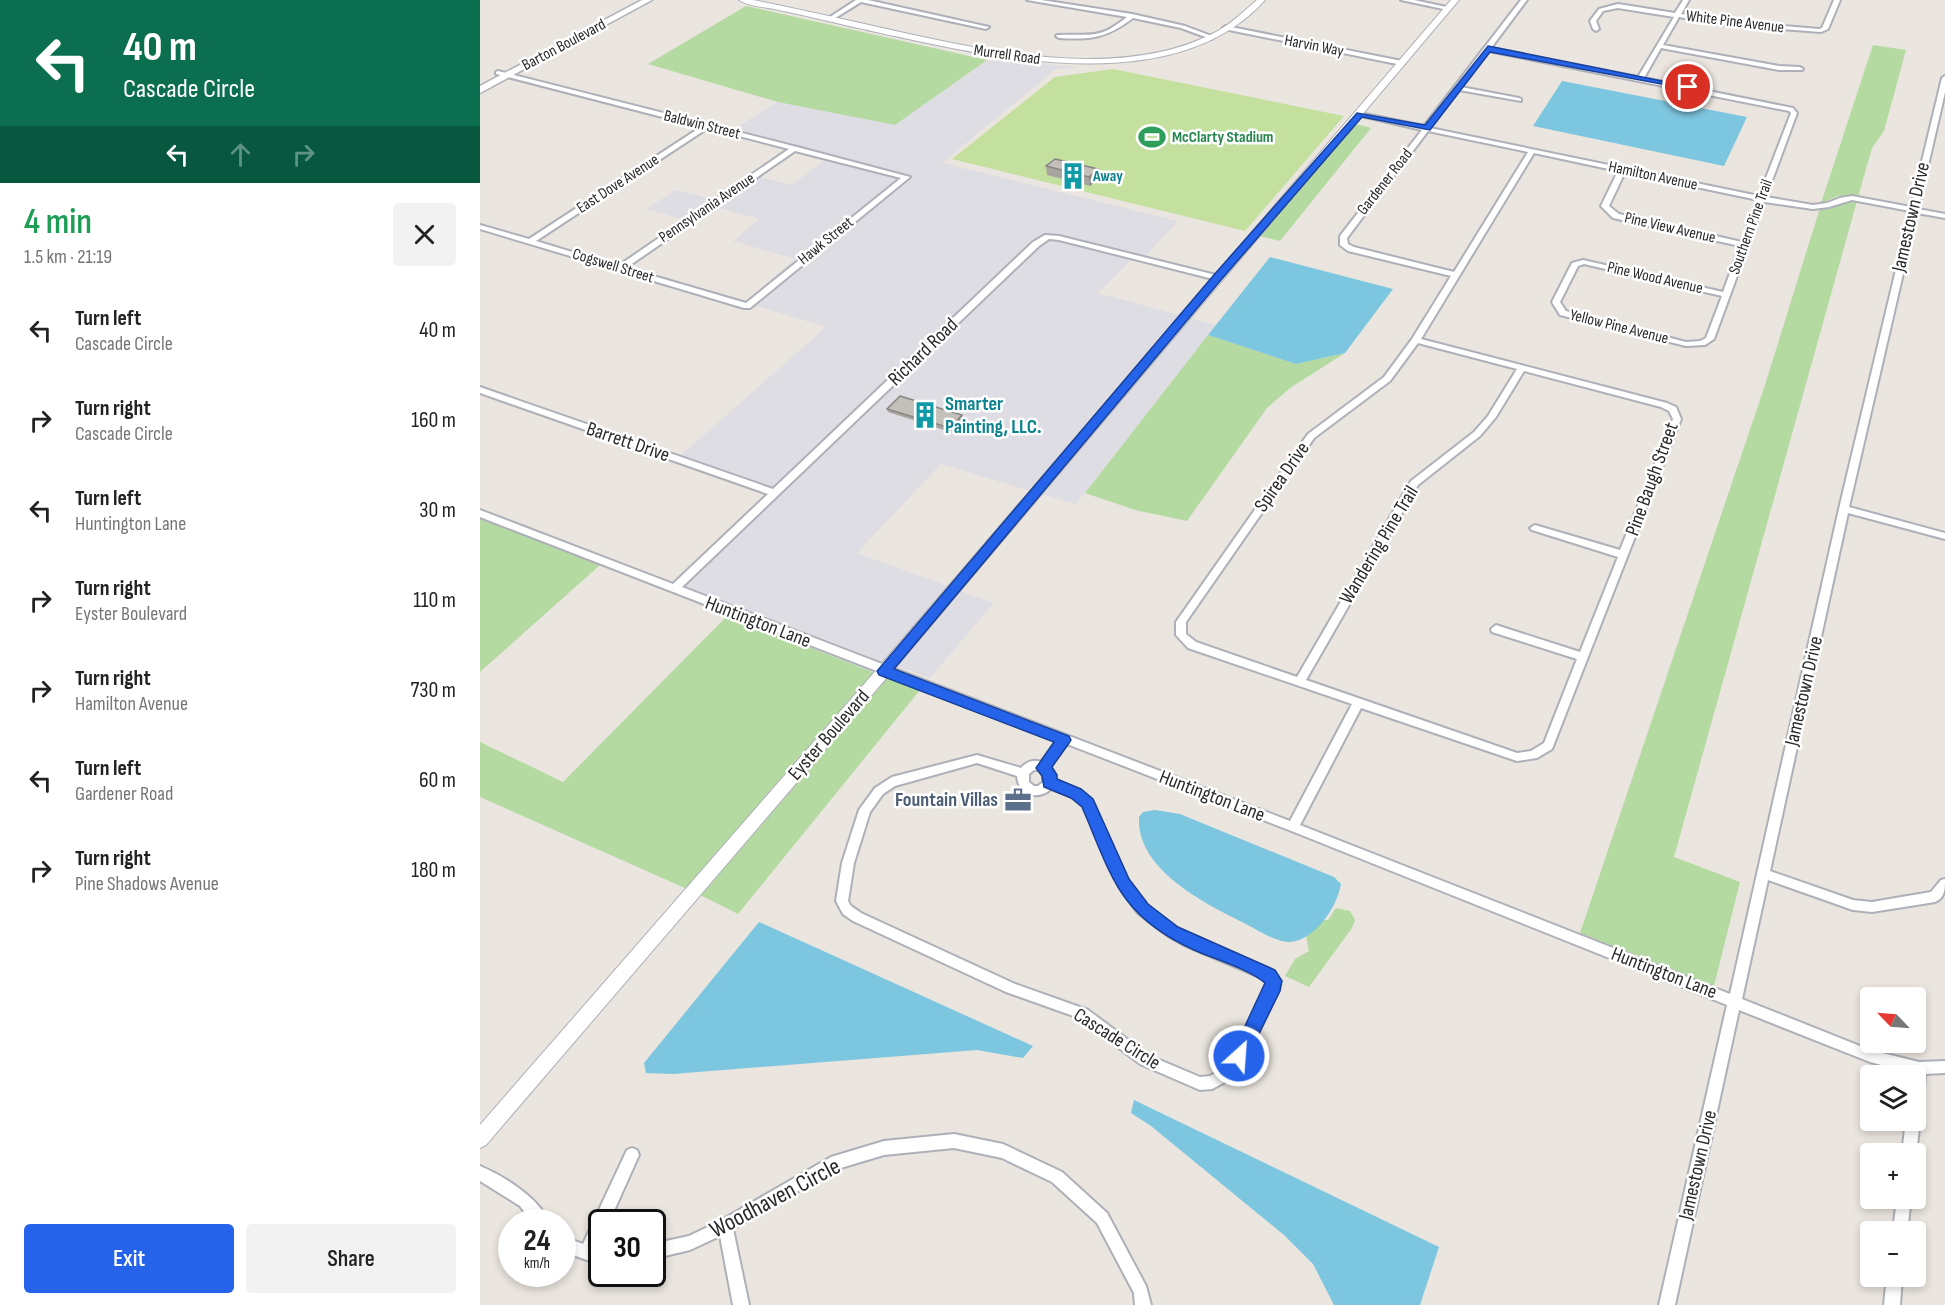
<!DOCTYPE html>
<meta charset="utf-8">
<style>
body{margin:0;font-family:"Sofia Sans Condensed",sans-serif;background:#f2f2f2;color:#222;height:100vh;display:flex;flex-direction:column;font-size:22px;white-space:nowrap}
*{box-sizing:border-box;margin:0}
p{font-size:20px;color:#767676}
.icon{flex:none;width:33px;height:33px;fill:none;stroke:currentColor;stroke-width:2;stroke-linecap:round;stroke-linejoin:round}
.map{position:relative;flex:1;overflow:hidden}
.drawer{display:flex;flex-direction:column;background:#fff;width:480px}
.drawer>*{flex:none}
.banner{background:#0b6e4f;color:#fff;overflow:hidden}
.needle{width:39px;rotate:295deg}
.controls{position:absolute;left:1380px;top:987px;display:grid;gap:12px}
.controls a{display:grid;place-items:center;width:66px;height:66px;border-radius:6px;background:#fff;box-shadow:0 3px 9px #0003;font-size:30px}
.speed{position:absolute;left:18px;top:1209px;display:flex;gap:12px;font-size:30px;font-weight:700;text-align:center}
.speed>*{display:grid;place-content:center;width:78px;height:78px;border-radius:50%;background:#fff;box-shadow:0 3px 9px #0003;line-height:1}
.speed small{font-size:15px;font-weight:400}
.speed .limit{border:3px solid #111;border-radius:9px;background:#fff;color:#111}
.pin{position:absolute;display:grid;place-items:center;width:51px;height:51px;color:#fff;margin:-26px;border:3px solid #fff;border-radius:50%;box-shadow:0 2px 6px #0007}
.me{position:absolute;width:66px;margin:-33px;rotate:26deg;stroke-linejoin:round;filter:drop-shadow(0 0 4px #0008)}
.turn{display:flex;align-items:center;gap:21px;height:126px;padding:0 24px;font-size:27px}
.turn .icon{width:78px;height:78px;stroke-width:2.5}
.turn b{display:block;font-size:42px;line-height:51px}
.lanes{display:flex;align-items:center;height:57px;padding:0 24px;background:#0003;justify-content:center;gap:30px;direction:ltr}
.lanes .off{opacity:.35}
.round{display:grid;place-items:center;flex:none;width:63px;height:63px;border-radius:6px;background:#f2f2f2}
.overview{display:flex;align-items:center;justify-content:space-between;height:102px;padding:0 24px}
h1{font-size:36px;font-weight:600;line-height:45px;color:#1e9e55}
.cta{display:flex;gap:12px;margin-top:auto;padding:12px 24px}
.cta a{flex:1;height:69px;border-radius:6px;background:#2563eb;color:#fff;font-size:24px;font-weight:600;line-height:69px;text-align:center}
.cta a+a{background:#f2f2f2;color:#222}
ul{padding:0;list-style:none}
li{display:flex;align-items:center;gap:18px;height:90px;padding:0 24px}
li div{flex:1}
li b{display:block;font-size:22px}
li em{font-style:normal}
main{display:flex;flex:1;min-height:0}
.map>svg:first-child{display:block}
.industrial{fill:#dfdde4}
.green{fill:#b4daa1}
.pitch{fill:#c4e09e}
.water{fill:#7dc6e0}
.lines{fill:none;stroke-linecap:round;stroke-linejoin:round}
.minor-casing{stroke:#aeb0b9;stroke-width:4}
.tertiary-casing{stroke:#aeb0b9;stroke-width:2}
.secondary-casing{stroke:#aeb0b9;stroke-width:3}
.minor{fill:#fff;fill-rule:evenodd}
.tertiary{fill:#fff;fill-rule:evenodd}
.secondary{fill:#fff;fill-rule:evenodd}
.wall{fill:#a8a49f}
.shaded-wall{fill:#888682}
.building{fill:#c3bfb9;stroke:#888682;stroke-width:1.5}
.route{fill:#2563eb;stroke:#184099;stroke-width:1.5}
.labels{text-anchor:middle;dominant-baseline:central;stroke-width:5;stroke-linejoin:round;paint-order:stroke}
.far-street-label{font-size:16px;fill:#2a2a2a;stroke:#fff}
.far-leisure-label{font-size:16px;font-weight:bold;fill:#27864d;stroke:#fff;text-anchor:start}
.far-culture-label{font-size:16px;font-weight:bold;fill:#0d838f;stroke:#fff;text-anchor:start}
.street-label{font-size:20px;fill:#2a2a2a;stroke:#fff}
.culture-label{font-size:20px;font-weight:bold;fill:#0d838f;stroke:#fff;text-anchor:start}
.service-label{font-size:20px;font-weight:bold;fill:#4e5e75;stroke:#fff;text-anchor:end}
.near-street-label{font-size:24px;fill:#2a2a2a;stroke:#fff}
</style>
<main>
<section class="drawer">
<div class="banner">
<div class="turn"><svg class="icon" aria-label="left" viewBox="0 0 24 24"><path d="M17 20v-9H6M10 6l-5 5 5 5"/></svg><div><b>40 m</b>Cascade Circle</div></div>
<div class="lanes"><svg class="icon" aria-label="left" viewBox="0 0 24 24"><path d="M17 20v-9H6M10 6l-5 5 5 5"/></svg><svg class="icon off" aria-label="ahead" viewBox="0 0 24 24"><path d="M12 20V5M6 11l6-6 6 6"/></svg><svg class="icon off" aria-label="right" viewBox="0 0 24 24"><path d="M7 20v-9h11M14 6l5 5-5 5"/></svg></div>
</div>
<div class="overview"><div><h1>4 min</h1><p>1.5 km · 21:19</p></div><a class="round"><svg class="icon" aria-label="close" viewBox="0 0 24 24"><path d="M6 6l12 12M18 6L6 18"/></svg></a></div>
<ul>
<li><svg class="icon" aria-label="left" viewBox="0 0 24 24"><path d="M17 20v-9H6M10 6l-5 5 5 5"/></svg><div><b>Turn left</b><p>Cascade Circle</p></div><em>40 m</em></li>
<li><svg class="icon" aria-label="right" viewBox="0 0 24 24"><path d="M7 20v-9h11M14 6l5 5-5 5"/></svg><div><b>Turn right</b><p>Cascade Circle</p></div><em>160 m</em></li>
<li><svg class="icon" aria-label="left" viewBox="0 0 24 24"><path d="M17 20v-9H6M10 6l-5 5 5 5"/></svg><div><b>Turn left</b><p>Huntington Lane</p></div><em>30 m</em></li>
<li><svg class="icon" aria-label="right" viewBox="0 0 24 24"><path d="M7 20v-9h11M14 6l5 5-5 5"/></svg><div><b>Turn right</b><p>Eyster Boulevard</p></div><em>110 m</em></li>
<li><svg class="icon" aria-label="right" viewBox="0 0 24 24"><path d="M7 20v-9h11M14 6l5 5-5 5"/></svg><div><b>Turn right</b><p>Hamilton Avenue</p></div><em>730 m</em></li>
<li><svg class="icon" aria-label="left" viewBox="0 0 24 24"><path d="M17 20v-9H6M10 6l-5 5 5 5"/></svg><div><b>Turn left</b><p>Gardener Road</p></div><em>60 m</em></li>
<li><svg class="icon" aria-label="right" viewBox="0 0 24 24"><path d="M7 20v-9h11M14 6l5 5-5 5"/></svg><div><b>Turn right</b><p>Pine Shadows Avenue</p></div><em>180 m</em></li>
</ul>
<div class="cta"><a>Exit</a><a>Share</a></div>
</section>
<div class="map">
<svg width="1465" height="1305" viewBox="0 0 1465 1305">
<rect width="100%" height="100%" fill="#eae5de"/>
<path class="industrial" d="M507,60L601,67L576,69L462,163L698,221L665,257L579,235L564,236L552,243L293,489L200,456L346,327L274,305L432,176L252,130L299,101L415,125Z
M347,159L420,177L264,302L315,259L253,241L279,219L239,208L213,222L279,177L311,185Z
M196,190L235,200L205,220L166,209Z
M570,240L652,259L618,293L699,315L550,491L461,464L377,553L468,586L404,662L203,587L561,246Z
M709,318L736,325L596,504L561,494Z
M480,591L514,603L450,678L416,666Z"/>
<path class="green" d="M266,6L507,60L415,125L298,102L168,64Z
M1393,45L1426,50L1404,131L1392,148L1378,197L1358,196L1341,203Z
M876,124L891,128L800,241L779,236Z
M1364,200L1377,201L1194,857L1260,882L1234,986L1100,933L1285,385L1340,208L1354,207Z
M728,335L816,364L865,353L810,388L787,408L707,521L655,510L605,493Z
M0,518L120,565L0,672Z
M248,615L395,673L207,889L0,797V742L83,782Z
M406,677L440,690L258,914L220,895Z
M856,908L870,911L875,920L872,928L829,987L805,976L815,959L829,951L826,936L838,920H848Z"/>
<path class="pitch" d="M633,69L864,116L765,231L472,159L575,77Z"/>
<path class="water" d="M1082,81L1267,117L1244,166L1053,126Z
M790,257L913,289L865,353L816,364L728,335Z
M675,810L700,814L854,877L861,884C857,907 835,941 809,942C796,942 777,930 766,924C726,904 656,870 659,817L663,812Z
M279,922L553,1046L543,1058L497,1050L193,1074L166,1073L164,1063Z
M654,1100L959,1247L940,1305H854L833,1264L804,1235L671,1126L651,1113Z"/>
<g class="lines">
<defs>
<path id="minor" d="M376,0H388L509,27L506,29L381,2L352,20L347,19Z
M547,0H561L652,14L705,26L734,37L731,39L701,28L653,18C627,38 611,40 579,38L576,36L577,35C611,33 617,41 647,17Z
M921,0H934L971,8L968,10Z
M1041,0H1047L1011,48L1158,77L1194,17L1138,8L1123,11L1116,21L1119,29L1116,31L1113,29L1110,21L1119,9L1138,4L1195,13L1203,0H1209L1201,14L1246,21L1339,29L1342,28L1354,0H1360L1348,29L1341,32L1246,25L1199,17L1183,45L1299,66L1320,67L1323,69L1322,70H1299L1181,48L1164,78L1313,108L1317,113L1286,197L1333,205L1347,203L1360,198L1372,196L1431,207L1462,78L1465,76V92L1438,209L1465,214V218L1437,213L1369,507L1465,533V539L1368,513L1290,871L1373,900L1392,902L1451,892L1461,880L1465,879C1465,889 1465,898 1455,902L1392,912L1373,910L1288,880L1262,999L1390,1050L1439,1062L1465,1061V1073L1445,1074L1443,1101L1441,1106L1436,1108V1076H1432V1073L1390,1062L1259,1010L1195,1305H1179L1247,1005L809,830L587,744L570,767L574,774L575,780L600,791L612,800L648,880L666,905L696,928L714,938L794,971L799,981L798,991L769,1053L749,1080L732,1089L720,1090L660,1064L599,1018L526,992L373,921L363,914L356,901L362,863L379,810L395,788L412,777L497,755L541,768C546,762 554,759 561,762L577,741L0,517V510L193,584L288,494L0,393V387L293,489L553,242L565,235L579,236L740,276V280H737L579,240L569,239L559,246L202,587L810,821L872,704L708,648L696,635V622L828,434L904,377L932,339L971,276L868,251L860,245V236L942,130L877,115L880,113L944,126ZM1008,51L1309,111L1311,113L1279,196L950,128L979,90L1041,101V99L1039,98L981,87ZM948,131L1048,152L974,272L874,247L868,244L867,238ZM1054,153L1138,171L1121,206L1133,218L1260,246L1243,292L1103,260L1092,263L1072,302L1080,315L1206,346L1225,345L1234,339L1284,202L1333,209L1349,207L1372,200L1430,211L1359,509L1250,994L820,825L881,708L1037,761L1057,758L1072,749L1201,419L1196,407L1187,403L941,339ZM1145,172L1278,200L1262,242L1139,214L1129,206ZM1104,264L1242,296L1226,338L1220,341L1206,342L1086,311L1080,302L1098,266ZM938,343L1037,369L1008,416L994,432L931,481L817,677L716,642L706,634V622L834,438L910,381ZM1044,371L1181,407L1189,411L1193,419L1140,550L1055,525L1050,528L1052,530L1138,557L1100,652L1016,625L1011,629L1012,632L1097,659L1064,743L1051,751L1037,753L826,680L938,485L1000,436L1016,417ZM497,763L537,776C538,795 558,801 571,789L592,797L604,806L639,887L658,913L688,936L706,946L784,979L786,982V991L759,1044L739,1071L730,1076L720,1077L670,1056L608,1010L535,984L381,913L371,906L368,901L374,863L390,812L403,794L415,786ZM554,770H558L563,774V782L558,786H554L549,782V774Z
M746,26L922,61L925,63L922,65L744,29L743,28Z
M18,71L317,147L430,177L270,308H264L0,229V225L49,239L221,127L16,74V72ZM228,128L309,149L138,266L56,241ZM315,151L421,178L266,303L146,268Z
M1436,1114L1440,1120L1436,1154V1155V1154H1422L1426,1120H1436Z
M474,1134L523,1144L582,1172L627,1213L666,1286L671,1305H655L654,1293L617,1223L572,1182L522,1158L474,1148L404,1155L354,1170L253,1229L269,1305H253L240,1236L210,1250L172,1259V1244L209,1236L240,1221L351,1157L404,1141Z
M152,1148L157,1150L159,1155L129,1222H122V1238L118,1246L122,1247V1261L107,1260L82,1251V1236L103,1244L147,1150Z
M0,1166C22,1175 61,1199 68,1222H52L40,1206L0,1181Z
M1417,1198H1431L1427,1232H1413Z
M1407,1276H1422L1420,1305H1404Z"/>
<path id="tertiary" d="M259,0H273C322,10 371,21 420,32C515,53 643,80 734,33C750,25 763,12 777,0H785C689,107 490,52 369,26C344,20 319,14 294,9C283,7 268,6 259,0Z
M971,0H979L409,675L6,1145L0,1148V1125L399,667Z"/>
<path id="secondary" d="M162,0H172L0,93V86Z"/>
</defs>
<use href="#minor" class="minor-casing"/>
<use href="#tertiary" class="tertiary-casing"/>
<use href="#secondary" class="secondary-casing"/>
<use href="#minor" class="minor"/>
<use href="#tertiary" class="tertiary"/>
<use href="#secondary" class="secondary"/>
</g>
<path class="wall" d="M566,166L618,169L619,178L610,186L567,175Z
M407,409L483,419L470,432L408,412Z"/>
<path class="shaded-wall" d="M618,169L619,178L610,186L609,177Z
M482,415L483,419L470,432V428Z"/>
<path class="building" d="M575,159L618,169L609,177L566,166Z
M420,396L482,415L470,428L407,409Z"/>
<path class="route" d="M1008,46L1212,87L1208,89L1010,52L950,130L882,117L741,280L414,669L589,736L591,740L589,743L572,767L577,775V779L601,789L613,799L649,879L668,904L698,927L795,970L802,981L800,991L765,1062L759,1065L753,1062L751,1056L785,983C769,969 734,959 714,950C639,916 632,877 602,807L591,798L564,787L562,776L556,768L574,742L399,675L397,671L733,276L877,113L945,125Z"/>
<defs>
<symbol id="stadium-bare" viewBox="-9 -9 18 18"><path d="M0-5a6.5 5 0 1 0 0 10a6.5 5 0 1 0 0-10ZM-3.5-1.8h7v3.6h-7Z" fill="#2e9e5b" stroke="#fff" stroke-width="2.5" paint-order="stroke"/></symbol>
<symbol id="building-bare" viewBox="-9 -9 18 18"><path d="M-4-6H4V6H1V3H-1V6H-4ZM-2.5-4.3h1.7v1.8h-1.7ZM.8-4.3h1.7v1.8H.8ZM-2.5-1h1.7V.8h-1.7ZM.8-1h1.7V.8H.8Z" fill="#0f9aa8" stroke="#fff" stroke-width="2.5" paint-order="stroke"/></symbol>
<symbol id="office-bare" viewBox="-9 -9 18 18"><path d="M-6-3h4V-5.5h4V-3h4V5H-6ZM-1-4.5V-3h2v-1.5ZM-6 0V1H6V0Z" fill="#5c6f8a" stroke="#fff" stroke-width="2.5" paint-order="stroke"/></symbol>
</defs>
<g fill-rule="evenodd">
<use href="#stadium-bare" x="653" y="118" width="38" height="38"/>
<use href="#building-bare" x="574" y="157" width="38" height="38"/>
<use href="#building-bare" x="426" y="396" width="38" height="38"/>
<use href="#office-bare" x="519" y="781" width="38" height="38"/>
</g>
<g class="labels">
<g class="far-street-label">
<text transform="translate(1255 22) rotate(7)">White Pine Avenue</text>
<text transform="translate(84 45) rotate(-28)">Barton Boulevard</text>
<text transform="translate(834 46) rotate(11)">Harvin Way</text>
<text transform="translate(527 55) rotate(8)">Murrell Road</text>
<text transform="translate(222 125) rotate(14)">Baldwin Street</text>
<text transform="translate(1173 176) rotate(12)">Hamilton Avenue</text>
<text transform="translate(905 182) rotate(-52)">Gardener Road</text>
<text transform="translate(138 184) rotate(-33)">East Dove Avenue</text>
<text transform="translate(227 208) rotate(-34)">Pennsylvania Avenue</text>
<text transform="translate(1271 227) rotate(-70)">Southern Pine Trail</text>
<text transform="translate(1190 228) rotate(13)">Pine View Avenue</text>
<text transform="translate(346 241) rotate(-39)">Hawk Street</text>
<text transform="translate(133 266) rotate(17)">Cogswell Street</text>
<text transform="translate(1175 278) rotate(13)">Pine Wood Avenue</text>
<text transform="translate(1139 327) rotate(14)">Yellow Pine Avenue</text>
</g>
<g class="far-leisure-label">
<text x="692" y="137">McClarty Stadium</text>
</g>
<g class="far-culture-label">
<text x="613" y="176">Away</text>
</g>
<g class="street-label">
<text transform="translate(1431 217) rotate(-77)">Jamestown Drive</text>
<text transform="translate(443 352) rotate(-44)">Richard Road</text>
<text transform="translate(148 442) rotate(19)">Barrett Drive</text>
<text transform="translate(802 477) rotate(-55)">Spirea Drive</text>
<text transform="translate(1172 479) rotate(-70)">Pine Baugh Street</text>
<text transform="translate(899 545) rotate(-59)">Wandering Pine Trail</text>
<text transform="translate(278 622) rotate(21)">Huntington Lane</text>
<text transform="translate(1324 691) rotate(-77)">Jamestown Drive</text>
<text transform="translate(349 735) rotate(-49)">Eyster Boulevard</text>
<text transform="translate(732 796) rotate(21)">Huntington Lane</text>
<text transform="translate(1184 973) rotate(21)">Huntington Lane</text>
<text transform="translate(637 1039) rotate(32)">Cascade Circle</text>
<text transform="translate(1218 1165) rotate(-77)">Jamestown Drive</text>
</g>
<g class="culture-label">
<text x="465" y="404">Smarter<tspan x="465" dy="23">Painting, LLC.</tspan></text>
</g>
<g class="service-label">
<text x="518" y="800">Fountain Villas</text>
</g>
<g class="near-street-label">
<text transform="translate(295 1198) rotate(-28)">Woodhaven Circle</text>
</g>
</g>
</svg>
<div class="controls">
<a><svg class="needle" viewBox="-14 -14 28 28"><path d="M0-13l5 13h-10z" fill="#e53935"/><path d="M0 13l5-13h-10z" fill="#767676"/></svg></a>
<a><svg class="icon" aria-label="layers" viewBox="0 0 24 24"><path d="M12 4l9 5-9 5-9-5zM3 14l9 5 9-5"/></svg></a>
<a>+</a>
<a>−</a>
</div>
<div class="speed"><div>24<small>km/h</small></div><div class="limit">30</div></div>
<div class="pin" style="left:1208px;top:87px;background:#d93025"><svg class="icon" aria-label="arrive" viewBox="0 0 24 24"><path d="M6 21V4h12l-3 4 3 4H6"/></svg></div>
<svg class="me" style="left:759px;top:1056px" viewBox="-20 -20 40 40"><circle r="17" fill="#2563eb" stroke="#fff" stroke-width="3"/><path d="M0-11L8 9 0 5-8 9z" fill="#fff"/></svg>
</div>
</main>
